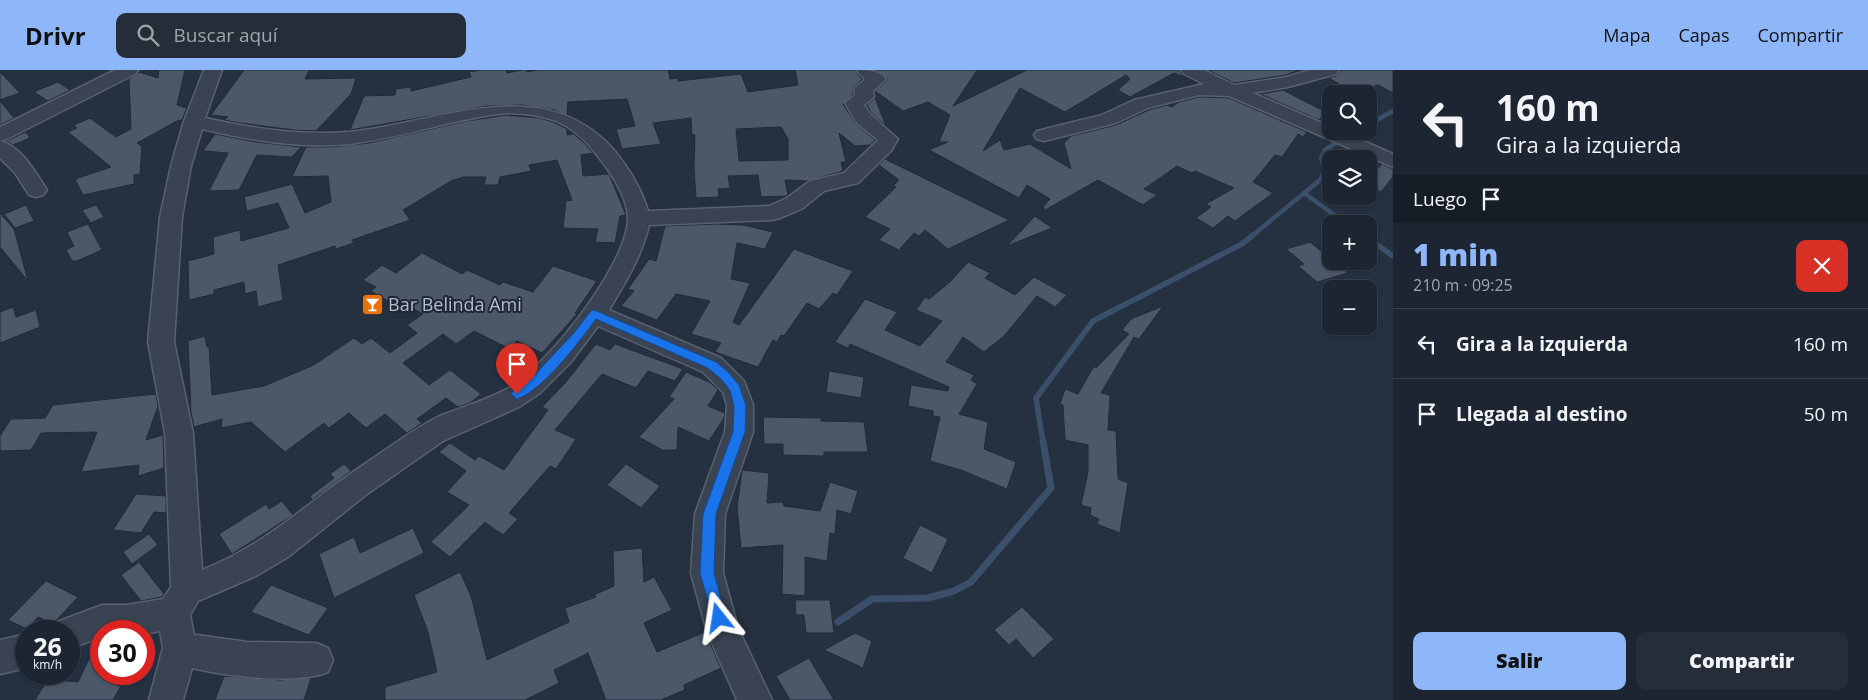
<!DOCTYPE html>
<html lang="es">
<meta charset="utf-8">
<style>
body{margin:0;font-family:"Open Sans",sans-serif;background:#252d39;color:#f1f3f6;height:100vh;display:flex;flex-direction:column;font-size:19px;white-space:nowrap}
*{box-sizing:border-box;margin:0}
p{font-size:16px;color:#a0a5ab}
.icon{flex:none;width:28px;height:28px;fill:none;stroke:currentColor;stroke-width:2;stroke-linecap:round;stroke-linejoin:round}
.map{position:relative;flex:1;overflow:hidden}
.panel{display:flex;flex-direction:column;background:#1c2531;width:475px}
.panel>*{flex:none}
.banner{background:#1c2531;color:#f1f3f6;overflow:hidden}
.controls{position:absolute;left:1322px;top:15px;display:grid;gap:10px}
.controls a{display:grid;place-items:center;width:55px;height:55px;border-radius:10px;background:#1c2531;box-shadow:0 1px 4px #0004,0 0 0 1px #3a424d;font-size:25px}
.speed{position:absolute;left:15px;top:550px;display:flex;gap:10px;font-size:25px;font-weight:700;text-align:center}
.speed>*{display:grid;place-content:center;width:65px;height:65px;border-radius:50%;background:#1c2531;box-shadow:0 1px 4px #0004,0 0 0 1px #3a424d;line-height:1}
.speed small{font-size:12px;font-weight:400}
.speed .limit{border:8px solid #d22;background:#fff;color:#111}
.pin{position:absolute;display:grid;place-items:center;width:42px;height:42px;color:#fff;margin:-51px -21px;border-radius:50% 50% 50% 0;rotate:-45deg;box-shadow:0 0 5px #0007}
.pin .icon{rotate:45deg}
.me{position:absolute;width:55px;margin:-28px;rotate:345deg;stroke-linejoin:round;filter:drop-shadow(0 0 4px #0008)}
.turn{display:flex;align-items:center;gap:18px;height:105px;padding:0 20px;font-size:22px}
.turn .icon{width:65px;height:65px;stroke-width:2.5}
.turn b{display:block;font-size:35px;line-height:42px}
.then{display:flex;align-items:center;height:48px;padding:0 20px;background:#0003;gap:10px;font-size:19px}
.round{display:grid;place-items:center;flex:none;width:52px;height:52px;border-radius:10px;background:#252d39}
.headline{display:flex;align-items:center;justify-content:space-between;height:85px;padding:0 20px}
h1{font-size:30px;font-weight:800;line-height:38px;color:#8eb7f9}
.primary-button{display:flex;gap:10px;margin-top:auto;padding:10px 20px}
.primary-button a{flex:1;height:58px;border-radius:10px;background:#8eb7f9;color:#111;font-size:20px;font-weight:800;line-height:58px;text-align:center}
.primary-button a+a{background:#252d39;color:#f1f3f6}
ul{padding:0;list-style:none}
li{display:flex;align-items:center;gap:15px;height:70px;padding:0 20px;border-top:1px solid #3a424d}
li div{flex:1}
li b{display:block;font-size:19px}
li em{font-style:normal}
header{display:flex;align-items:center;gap:30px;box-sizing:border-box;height:70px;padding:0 25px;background:#8eb7f9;color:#111}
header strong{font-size:24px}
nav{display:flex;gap:28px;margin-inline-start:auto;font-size:18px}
.search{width:350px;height:45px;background:#252d39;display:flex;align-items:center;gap:12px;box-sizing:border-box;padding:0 18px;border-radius:10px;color:#a0a5ab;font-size:19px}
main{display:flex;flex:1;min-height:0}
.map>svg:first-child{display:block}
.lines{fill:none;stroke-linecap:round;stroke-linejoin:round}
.stream-far2{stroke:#3b4f6a;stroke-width:4.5}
.stream-far1{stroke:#3b4f6a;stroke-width:5.5}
.stream{stroke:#3b4f6a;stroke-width:7}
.building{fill:#4c586a;stroke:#212a38;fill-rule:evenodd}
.minor-casing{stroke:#58616e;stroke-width:3}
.minor{fill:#3a4351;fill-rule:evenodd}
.route{fill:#1a73e8;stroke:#114b97}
.labels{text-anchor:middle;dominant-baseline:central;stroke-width:4;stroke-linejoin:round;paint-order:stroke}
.poi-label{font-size:18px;fill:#b6becb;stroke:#1e2836;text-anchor:start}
</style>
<header>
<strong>Drivr</strong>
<div class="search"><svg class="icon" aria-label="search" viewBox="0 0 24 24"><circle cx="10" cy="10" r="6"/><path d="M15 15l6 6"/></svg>Buscar aquí</div>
<nav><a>Mapa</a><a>Capas</a><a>Compartir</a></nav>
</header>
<main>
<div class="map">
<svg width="1393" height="630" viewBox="0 0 1393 630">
<rect width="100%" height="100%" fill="#253141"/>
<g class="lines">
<path class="stream-far2" d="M1369,54L1393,41
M1304,123L1347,154
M1252,166L1320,110L1325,100L1321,88L1325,80L1355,61"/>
<path class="stream-far1" d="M1369,169L1393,186
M1043,372L1036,328L1093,251L1242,174L1253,165"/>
<path class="stream" d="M838,552L872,529L928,528L954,521L971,512L1051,418L1043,371"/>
</g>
<path class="building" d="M159,0H185L177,35L187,38L182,50L177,51L137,73L142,77L140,104L134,105V114L83,125L75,109L111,97L68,62L77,58L74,55L90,48L116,67L131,59L129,9L139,2L158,8Z
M244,0H309L305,9L356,8L351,24L316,61L294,60L240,53L224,50L228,47L211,45Z
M480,0H506L507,3L522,0H526L527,2L537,0H668L670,9L678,8V11L741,4L748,22L798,15L795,0H854L862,9L853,18V24L843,34L856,54L875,70L870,75L855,76L839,63L846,92H841L843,101L807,111L785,110L788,125L786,126L761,127L758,105L728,106L730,118L718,119L719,127L696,128L694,98L695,65H692L691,48L653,53L661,74L622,79L616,59L635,56L627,29L568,32L567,46L554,40L522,35L487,36L350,60L364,26L395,25L396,19L411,17V21L471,7L469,2ZM781,57L788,69V90L739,91L736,59Z
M875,0H977L953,36L1027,0H1179L1183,6L1198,13L1174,3L1130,27L1118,20L1130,9L1126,5L1065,42L1020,18L983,81L1000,70L1004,80L1030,74L1071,99L1064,73L1071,66L1116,55L1149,40L1167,35L1172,37L1179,32L1199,27L1229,28L1307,62L1303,67L1298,64L1282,87L1275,85L1253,112L1273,123L1235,151L1228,146L1213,158L1196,148L1211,137L1206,134L1234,118L1195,101L1192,103L1177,96L1144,119L1157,125L1143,135L1098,110L1045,140L1043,137L1050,129L1027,115L1019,128L929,80L948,72H939L950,45L928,32L903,41L875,21L888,9Z
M1208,0H1299L1286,5L1234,13Z
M1341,0H1393V23L1378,15L1354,23L1329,8L1336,6Z
M0,2L20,23L0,30Z
M58,12L70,20L48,31L34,22Z
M1283,20L1304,31L1326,42L1319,50L1260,24Z
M875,28L886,56L872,44L867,35Z
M0,31L14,48L0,55Z
M506,45L540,48L553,52L567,59V65L574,64L585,74L593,83L581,85L583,106L609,104L626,145L620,146L615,173L595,172L598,159L563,158L566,131L572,130L557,90L529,95L531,101L500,107L498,115H484L486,107H463L451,111L403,140L410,150L352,170L354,173L336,179L335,176L278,195L283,230L258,237L256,221L245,224L244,212L214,220V224L189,230L188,191L214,184L213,167L240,160L241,171L289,158L278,133L247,141L244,127L292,114L305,143L331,132L328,106L292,107L306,77H331L369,73L467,51Z
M26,62L30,68L13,75L6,71Z
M215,64L256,72L301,77L292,87L257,85L239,120L209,121L228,83L203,81Z
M885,89L1009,150L948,179L925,160L919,166L914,163L899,180L879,170L890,159L865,147L896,117L893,116L899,110L879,95Z
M1382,94L1393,99V107L1381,122L1369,117V108Z
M26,135L34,151L15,158L4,144Z
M96,135L104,147L91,153L82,140Z
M0,143L14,159L28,211L0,177Z
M1035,146L1052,158L1007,176Z
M88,154L102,180L77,191H72L66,180L74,176L67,162Z
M716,154L743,155L773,162L765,179L737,173L731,209L750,213L733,252L739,255L794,179L853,201L837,225L833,223L819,239L807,233L784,266L781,265L777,272L773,270L758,297L715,282L721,273L691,264L710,231L676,224L657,250L621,236L634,221L628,219L649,189L656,191L665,156Z
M1310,172L1331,189V191L1348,203L1317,212L1298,196L1304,194L1286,179Z
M422,183L462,204L467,200L500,215L503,212L533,222L553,196L597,211L575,243L577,244L542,283L517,271L510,279L474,261L456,274L443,264L403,293L429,315L450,300L481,324L470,333L458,337L446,328L417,349L422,353L407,363L385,344L366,358L349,343L329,358L324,353L285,382L251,352L221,358L222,349L194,357L191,342L188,271L205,266L207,277H209L212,325L264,316L314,295L354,268L362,274L371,268L390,283L417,263L407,255L423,244L392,228L388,231L371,221L376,217L363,210L382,195L396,203Z
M968,192L990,203L985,208L1015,225L1034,207L1067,225L1055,237L1037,226L1004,266L984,282L963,267L946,292L974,305L971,310L977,314L959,344L988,352L984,379L1016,392L1007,419L961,400L930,391L940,347L933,346V341L908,336L911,315L948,321L949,317L850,274L848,278L835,272L865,229L897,242L885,260L920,276L942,251L916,240L925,227L929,229L950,212Z
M1163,236L1139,269L1134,267L1101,323L1110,325L1108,360L1116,361L1118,409L1128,413L1120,463L1097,454L1099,449L1090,445L1091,438L1081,435L1088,402V375L1065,370L1063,335L1060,334L1065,319L1078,324L1094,296L1096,298L1129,264L1122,260L1131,249Z
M13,237L16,247L36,240L40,257L0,273V242Z
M596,274L610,280L615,274L683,299L675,311L648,301L636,318L602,304L555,360L576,369L556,399L550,396L509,443L518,449L503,465L485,452L450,487L431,472L469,435L447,422L466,401L439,382L450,373L475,390L479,386L504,400L548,340L542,337L566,312Z
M829,301L864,307L861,328L826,322Z
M686,302L711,313L718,320L708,336L725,343L724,348L709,371L678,357L677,380H662L639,367L674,329L669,327Z
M156,324L158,336L146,370L163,365L164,398L138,406L139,395L81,402L97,362L41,363L31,380L0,381V366L11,349L45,348L53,335Z
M763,347L821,348V351L864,352L868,382H824V386L783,385V374H764Z
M344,394L351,401L312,430L310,426L334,408L330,404Z
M626,394L660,416L641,438L607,415Z
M742,400L769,403L767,433L783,432L784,436L820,441L830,412L858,421L851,444L837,440L835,464L830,463L827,491L805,487V526L782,524L783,475L741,478L737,438Z
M136,424L166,426V443L154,442L141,463L113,460Z
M282,431L293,445L232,484L219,464L266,434L269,439Z
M920,455L948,469L932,503L903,488Z
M413,458L424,483L334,528L319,484L354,467L360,483Z
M149,464L158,475L132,494L123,482Z
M642,478L644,512L654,507L672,540L644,553L657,582L705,562L721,598L684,615L685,620L661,630H606L588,583L554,600L559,613L525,630H385V617L437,602L428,562L414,525L460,502L471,526L487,590L569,552L565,538L596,527L594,525L614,516L613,481Z
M139,492L164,524L162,527L141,531L121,505Z
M46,511L78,527L53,554L38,547L27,559L8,550Z
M271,515L328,538L309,565L251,542Z
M795,530H830L834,563H806L804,545H796Z
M1022,537L1054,569L1033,588L1016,569L1009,575L994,560Z
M855,563L872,571L863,598L824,580Z
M101,569V604H124L118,616H121L113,630H35L48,609L78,612L98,570Z
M809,588L834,630H790L776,606Z
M224,606L280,610L311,608L304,630H215Z"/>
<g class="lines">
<defs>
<path id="minor" d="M115,0H138L135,4L7,69L0,71V57Z
M204,0H222L205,48C251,58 300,66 347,62C437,54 542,0 613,79C628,97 641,117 648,141L769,136L787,128L810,111L844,103L878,70L857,53L845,33L855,25L854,19L865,9L856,0C868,0 878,0 886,9L873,21L874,27L864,35L871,45L898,69L891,81L858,113L824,121L803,138L780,148L772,150L649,155C642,186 625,213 609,240L721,288L744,311L753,335V362L725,444L723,503L738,558L772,630H737L707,562L691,503L695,444L725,362L727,335L723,322L703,302L598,256L571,292L540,323L519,337L443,371L367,424L288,487L256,506L198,531L190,545L194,565H197L247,572L316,573L328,578L333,590L328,602C296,615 226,606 192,598L183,630H149L163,578L160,561L144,564V561H101V567L69,579V561H53L57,552L102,535H127L163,529L171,517L165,363L148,272L160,147L171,96L184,51ZM506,43C560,45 577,56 608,100C617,112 628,133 628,149C627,194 550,292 512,316C490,329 465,336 442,345C424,353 407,365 391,376C371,390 351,403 332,417C290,449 251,481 202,500L193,363L174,272L182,147L191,96L202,59C249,70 300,79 349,74C402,68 452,49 506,43Z
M1181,0H1204L1234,15L1286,7L1310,0H1339L1336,4L1288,17L1253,23L1331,57V61H1341L1393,84V97L1229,26L1199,25L1148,38L1116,53L1044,71L1037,69L1034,65L1037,61L1102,45L1134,30L1204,14L1184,4Z
M0,71C21,76 36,103 47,120L43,125L36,127L29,125L15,103L0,88Z
M26,564V598L0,604V570Z"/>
</defs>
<use href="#minor" class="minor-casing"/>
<use href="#minor" class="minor"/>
</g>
<path class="route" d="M594,240L716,292L728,302L739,315L746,336L745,362L716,444L714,503L726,548L724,552L719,554L714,552L700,503L703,444L733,362L734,336L730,320L720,308L708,298L596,249C579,272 543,320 517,329L511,324L513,321L527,313L574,263L591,241Z"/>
<defs>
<symbol id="bar-square" viewBox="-11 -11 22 22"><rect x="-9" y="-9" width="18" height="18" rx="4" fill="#e8710a" stroke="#1e2836"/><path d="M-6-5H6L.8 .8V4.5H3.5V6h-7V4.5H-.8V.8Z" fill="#fff"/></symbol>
</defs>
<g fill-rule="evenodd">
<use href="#bar-square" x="360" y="222" width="25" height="25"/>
</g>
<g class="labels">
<g class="poi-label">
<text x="388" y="234">Bar Belinda Ami</text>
</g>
</g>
</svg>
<div class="controls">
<a><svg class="icon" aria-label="search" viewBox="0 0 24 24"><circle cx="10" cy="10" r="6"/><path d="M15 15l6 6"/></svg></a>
<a><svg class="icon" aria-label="layers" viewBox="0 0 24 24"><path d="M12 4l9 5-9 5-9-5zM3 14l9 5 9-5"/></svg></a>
<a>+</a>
<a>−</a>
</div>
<div class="speed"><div>26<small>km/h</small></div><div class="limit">30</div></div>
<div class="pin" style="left:517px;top:324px;background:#d93025"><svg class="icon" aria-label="arrive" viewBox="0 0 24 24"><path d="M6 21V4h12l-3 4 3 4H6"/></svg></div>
<svg class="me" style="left:719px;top:548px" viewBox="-20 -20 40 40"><path d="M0-17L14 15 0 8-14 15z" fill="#1a73e8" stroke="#fff" stroke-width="4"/></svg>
</div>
<section class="panel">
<div class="banner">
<div class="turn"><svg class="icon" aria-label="left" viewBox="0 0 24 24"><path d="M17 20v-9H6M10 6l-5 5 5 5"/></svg><div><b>160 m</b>Gira a la izquierda</div></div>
<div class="then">Luego<svg class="icon" aria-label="arrive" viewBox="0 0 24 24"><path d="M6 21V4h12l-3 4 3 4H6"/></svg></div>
</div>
<div class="headline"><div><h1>1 min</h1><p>210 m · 09:25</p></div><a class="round" style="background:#d93025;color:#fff"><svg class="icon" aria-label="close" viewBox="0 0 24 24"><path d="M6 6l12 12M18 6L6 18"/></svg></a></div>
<ul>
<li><svg class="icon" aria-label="left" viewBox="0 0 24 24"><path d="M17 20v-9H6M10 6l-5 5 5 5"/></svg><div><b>Gira a la izquierda</b></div><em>160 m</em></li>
<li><svg class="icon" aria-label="arrive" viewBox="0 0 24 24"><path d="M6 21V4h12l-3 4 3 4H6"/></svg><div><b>Llegada al destino</b></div><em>50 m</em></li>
</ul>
<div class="primary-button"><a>Salir</a><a>Compartir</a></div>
</section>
</main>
